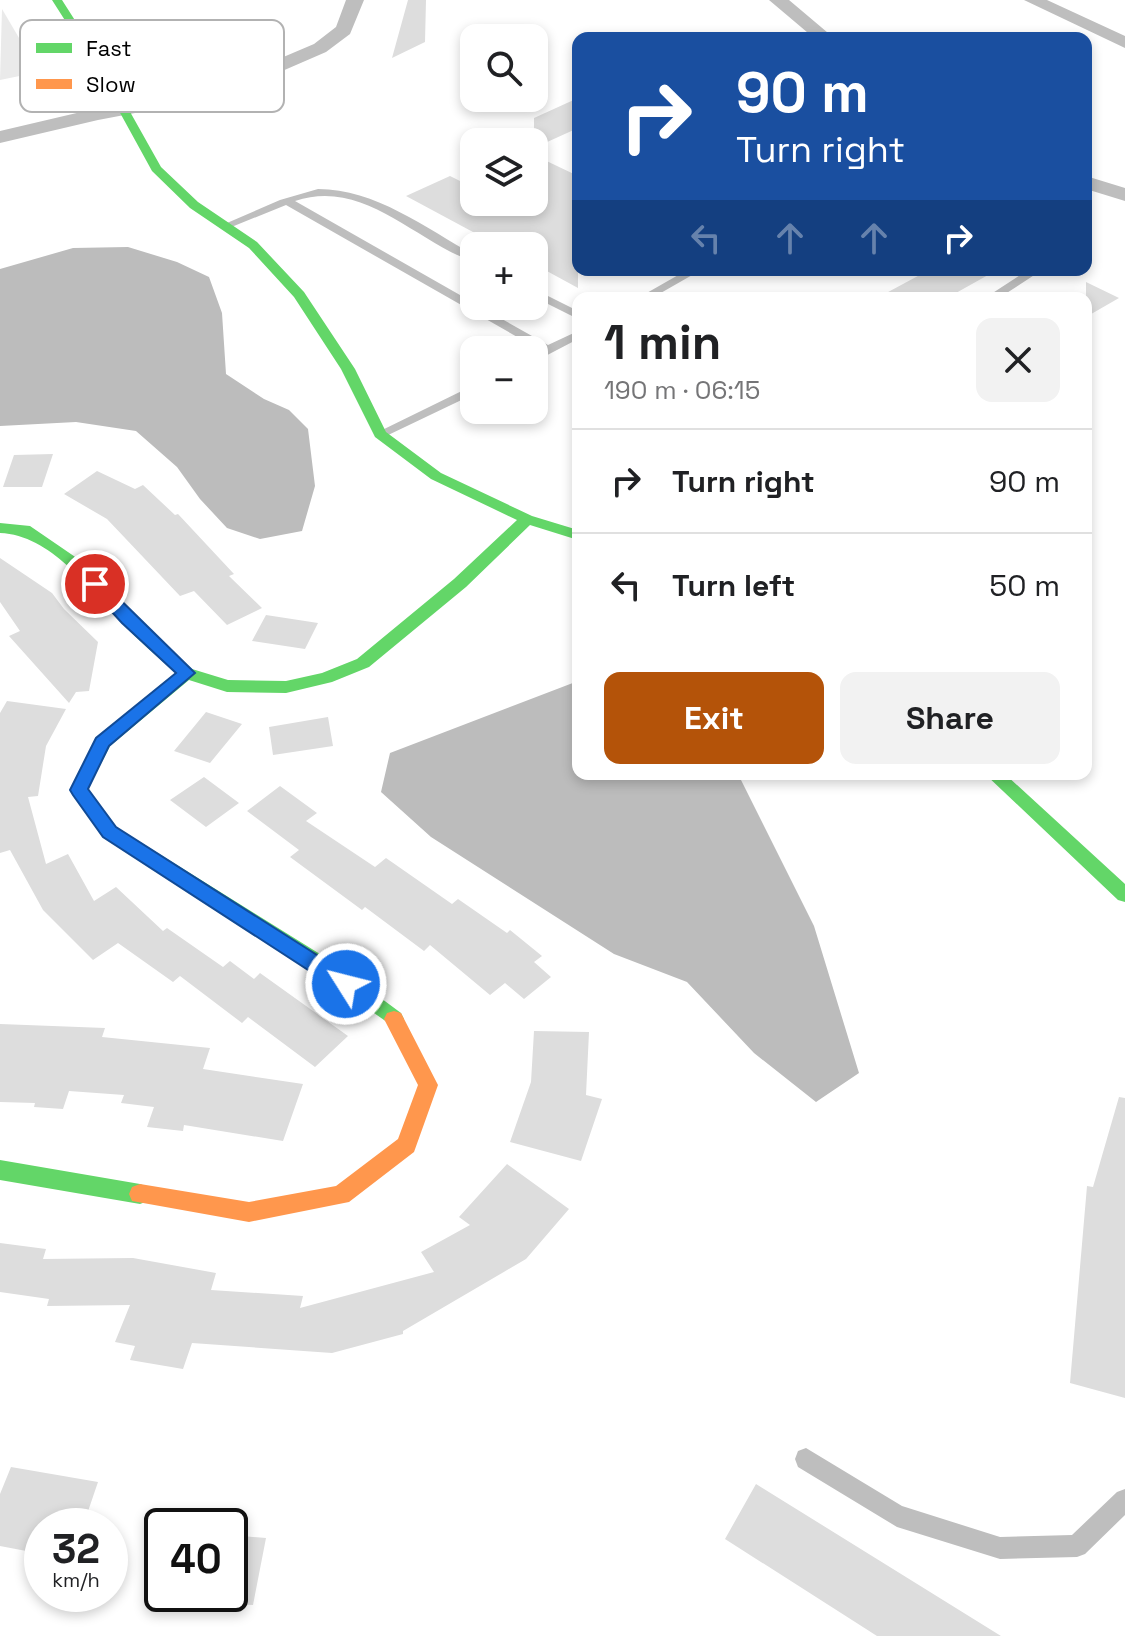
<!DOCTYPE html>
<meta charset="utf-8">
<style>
body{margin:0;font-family:"Space Grotesk",sans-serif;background:#f2f2f2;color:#202124;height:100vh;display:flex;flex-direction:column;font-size:30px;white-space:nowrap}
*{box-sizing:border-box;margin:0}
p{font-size:26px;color:#757577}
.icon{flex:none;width:44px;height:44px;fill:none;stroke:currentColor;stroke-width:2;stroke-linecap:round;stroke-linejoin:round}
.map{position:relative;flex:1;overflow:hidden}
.details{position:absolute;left:572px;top:292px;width:520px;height:488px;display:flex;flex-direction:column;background:#fff;border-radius:16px;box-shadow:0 4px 12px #0003}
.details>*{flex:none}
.hud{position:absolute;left:572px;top:32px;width:520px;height:244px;border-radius:16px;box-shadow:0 4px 12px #0003;background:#1a4fa0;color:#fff;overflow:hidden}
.fabs{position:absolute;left:460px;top:24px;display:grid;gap:16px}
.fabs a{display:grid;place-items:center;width:88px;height:88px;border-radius:16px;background:#fff;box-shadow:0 4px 12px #0003;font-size:40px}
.speed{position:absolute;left:24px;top:1508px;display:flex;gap:16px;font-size:40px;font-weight:700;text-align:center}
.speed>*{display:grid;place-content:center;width:104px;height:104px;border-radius:50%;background:#fff;box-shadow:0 4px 12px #0003;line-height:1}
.speed small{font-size:20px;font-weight:400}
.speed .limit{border:4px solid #111;border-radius:12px;background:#fff;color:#111}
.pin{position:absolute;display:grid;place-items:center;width:68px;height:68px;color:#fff;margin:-34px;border:4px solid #fff;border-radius:50%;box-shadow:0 2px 8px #0007}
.me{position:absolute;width:88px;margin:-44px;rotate:306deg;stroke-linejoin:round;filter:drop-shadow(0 0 6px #0008)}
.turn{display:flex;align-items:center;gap:28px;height:168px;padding:0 32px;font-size:36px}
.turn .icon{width:104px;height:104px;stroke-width:2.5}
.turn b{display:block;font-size:56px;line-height:68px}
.lanes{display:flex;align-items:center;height:76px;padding:0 32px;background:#0003;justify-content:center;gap:40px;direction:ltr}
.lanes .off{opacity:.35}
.round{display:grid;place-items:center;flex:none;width:84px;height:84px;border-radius:16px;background:#f2f2f2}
.summary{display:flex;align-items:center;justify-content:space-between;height:136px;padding:0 32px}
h1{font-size:48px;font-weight:700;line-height:60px}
.action{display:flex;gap:16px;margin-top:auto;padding:16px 32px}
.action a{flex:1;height:92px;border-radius:16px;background:#b45309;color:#fff;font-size:32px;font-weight:700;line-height:92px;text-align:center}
.action a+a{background:#f2f2f2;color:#202124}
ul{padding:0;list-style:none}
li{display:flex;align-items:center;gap:24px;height:104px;padding:0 32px;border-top:2px solid #e0e0e0}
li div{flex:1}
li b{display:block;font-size:30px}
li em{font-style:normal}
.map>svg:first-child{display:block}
.green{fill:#eaeaea}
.water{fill:#bcbcbc}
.building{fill:#ddd}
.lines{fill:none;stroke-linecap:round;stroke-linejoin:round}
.lane{fill:#bebebe;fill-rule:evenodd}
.street{fill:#bebebe;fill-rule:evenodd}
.fast{fill:#63d668;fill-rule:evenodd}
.slow{fill:#ff974d;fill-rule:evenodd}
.route{fill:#1a73e8;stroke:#114b97;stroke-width:2}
.key{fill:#fff;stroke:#b2b2b2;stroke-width:2}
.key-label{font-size:22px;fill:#000}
</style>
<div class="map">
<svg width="1125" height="1636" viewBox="0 0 1125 1636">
<rect width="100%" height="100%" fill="#fff"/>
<path class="green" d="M2,9L39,72L0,80Z"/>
<path class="water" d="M128,247L177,262L209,277L222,313L226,374L264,399L289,410L308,429L315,486L302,531L260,539L227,528L200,499L177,467L136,431L76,422L0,426V269L73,248Z
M578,681V774H738L814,926L859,1073L816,1102L754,1053L687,982L614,954L431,837L381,792L390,753Z"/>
<path class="building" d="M408,0H426L425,42L392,58Z
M578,98V128L534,148V118Z
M534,155L578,176V288L534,264V246H499L406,196L450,176L474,188V202H534Z
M929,270H997L947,298H877Z
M1086,282L1119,298L1086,317Z
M53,454L42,487H3L14,455Z
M97,471L135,489L143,485L175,515L178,514L234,574L229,576L262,608L227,625L194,591L180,596L107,519L64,494Z
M0,558L52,593L64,609L98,642L89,691L76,692L69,703L9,636L20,631L0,602Z
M266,615L318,623L305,649L252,641Z
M7,701L66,709L46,746L38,796L28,797L46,864L68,854L94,901L116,887L163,931L167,928L223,967L230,961L254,979L260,973L348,1036L315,1067L248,1017L242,1023L180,976L173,982L118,943L93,960L43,910L10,850L0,853V713Z
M206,712L242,724L210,763L174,751Z
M328,717L333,746L273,755L269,727Z
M204,777L239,803L206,827L170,800Z
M280,786L317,813L306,821L375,867L386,858L452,904L458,899L507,933L510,930L542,956L534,962L551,977L524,999L505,983L490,995L430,945L424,951L365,907L362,910L290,857L299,850L247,811Z
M0,1024L105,1028L102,1037L210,1048L203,1069L303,1084L283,1141L184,1125L183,1131L147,1127L154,1107L121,1103L124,1095L69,1091L63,1109L34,1107L35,1103L0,1102Z
M534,1031L589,1032L586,1095L602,1099L581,1161L510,1142L531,1082Z
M1119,1097L1125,1098V1398L1070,1383L1087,1186L1093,1187Z
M507,1164L569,1209L526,1259L403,1331V1334L332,1353L192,1343L183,1369L130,1360L135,1346L115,1342L130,1305L47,1306L49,1299L0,1292V1243L46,1249L43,1259L133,1258L216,1273L211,1290L303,1296L300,1308L434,1272L421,1252L470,1225L459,1217Z
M11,1467L98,1482L83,1526H42V1554L0,1546V1494Z
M756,1484L1001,1636H877L725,1539Z
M230,1535L266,1538L253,1605L230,1604Z"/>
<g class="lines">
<path class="lane" d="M318,189C375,189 426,228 474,255V262C414,241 364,178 295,201L474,303V306H479L548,345L578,331V339L534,362V353L540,350L286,205L229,228L220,226L280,200Z
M687,270H701L652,298H638Z
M1028,270H1042L999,298H985Z
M534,289L578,311V319L534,297Z
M474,385V394L384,437L380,438L374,434Z
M806,1448L902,1506L1000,1537L1072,1535L1117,1492L1125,1489V1515L1085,1554L1077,1557L1000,1559L897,1527L798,1467L795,1459L798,1451Z"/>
<path class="street" d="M346,0H364L350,34L326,52L225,96L98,120L0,143V131L98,108L213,87L314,44L336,27Z
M769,0H789L834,38H814Z
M1024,0H1047L1125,36V48Z
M1086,176L1125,188V201L1086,189Z"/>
<path class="fast" d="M52,0H62L106,69L161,167L198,202L257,242L304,292L355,369L386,432L441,473L532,516L578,530V540L530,525L466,587L369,667L332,682L286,693L227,692L189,680L110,746L88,789L116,827L328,959L401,1013L404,1019L401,1025L394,1027L314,971L104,837L70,790L97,738L176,673C157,656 138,640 121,622C88,588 51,535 0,533V523L30,526L84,563L134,616L192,669L228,680L286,681L322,673L357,659L454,579L517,520L431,479L375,437L341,369L294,297L249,248L190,208L152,171L96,69Z
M985,774H1005L1125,884V902L1118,900Z
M0,1160L140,1184L148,1187L151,1194L148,1201L140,1204L0,1180Z"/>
<path class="slow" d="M394,1011L401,1013L438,1085L414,1152L349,1202L249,1222L132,1201L129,1194L132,1187L140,1184L249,1202L336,1186L398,1139L418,1085L384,1019L387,1013Z"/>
</g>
<path class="route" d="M95,579L101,581L195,673L109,746L88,789L116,827L353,978L356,984L353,990L346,992L339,990L103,837L73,795L70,790L96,738L176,673L122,623L90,588V581Z"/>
<rect x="20" y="20" width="264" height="92" rx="12" class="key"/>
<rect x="36" y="43" width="36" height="10" fill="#63d668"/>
<rect x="36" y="79" width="36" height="10" fill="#ff974d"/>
<g class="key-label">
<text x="86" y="56">Fast</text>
<text x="86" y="92">Slow</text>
</g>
</svg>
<div class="fabs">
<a><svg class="icon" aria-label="search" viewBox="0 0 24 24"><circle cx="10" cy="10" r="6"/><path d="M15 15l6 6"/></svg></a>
<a><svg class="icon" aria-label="layers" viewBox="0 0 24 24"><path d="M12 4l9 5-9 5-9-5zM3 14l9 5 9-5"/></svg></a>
<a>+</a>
<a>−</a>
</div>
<div class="speed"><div>32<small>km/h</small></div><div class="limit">40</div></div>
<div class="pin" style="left:95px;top:584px;background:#d93025"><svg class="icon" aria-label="arrive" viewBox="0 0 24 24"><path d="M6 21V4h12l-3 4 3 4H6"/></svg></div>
<svg class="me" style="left:346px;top:984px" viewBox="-20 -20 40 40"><circle r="17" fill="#1a73e8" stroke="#fff" stroke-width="3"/><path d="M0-11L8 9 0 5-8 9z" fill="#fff"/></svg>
<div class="hud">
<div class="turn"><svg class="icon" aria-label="right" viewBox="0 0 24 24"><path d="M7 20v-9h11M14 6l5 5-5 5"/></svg><div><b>90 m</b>Turn right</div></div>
<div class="lanes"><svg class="icon off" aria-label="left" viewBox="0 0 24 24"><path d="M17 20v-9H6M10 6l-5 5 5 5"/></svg><svg class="icon off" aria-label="ahead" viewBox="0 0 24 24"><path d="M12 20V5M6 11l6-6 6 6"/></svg><svg class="icon off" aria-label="ahead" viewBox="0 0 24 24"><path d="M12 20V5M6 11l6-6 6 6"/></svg><svg class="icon" aria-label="right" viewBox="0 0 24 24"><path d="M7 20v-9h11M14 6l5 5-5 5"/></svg></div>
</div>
<section class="details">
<div class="summary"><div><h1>1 min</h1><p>190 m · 06:15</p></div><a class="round"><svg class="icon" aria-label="close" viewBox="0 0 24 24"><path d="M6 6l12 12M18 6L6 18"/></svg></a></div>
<ul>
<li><svg class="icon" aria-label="right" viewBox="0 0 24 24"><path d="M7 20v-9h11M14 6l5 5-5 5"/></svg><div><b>Turn right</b></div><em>90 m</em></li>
<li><svg class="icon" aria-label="left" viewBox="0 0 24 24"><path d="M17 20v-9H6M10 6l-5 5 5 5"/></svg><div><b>Turn left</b></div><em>50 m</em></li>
</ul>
<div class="action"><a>Exit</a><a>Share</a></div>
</section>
</div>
